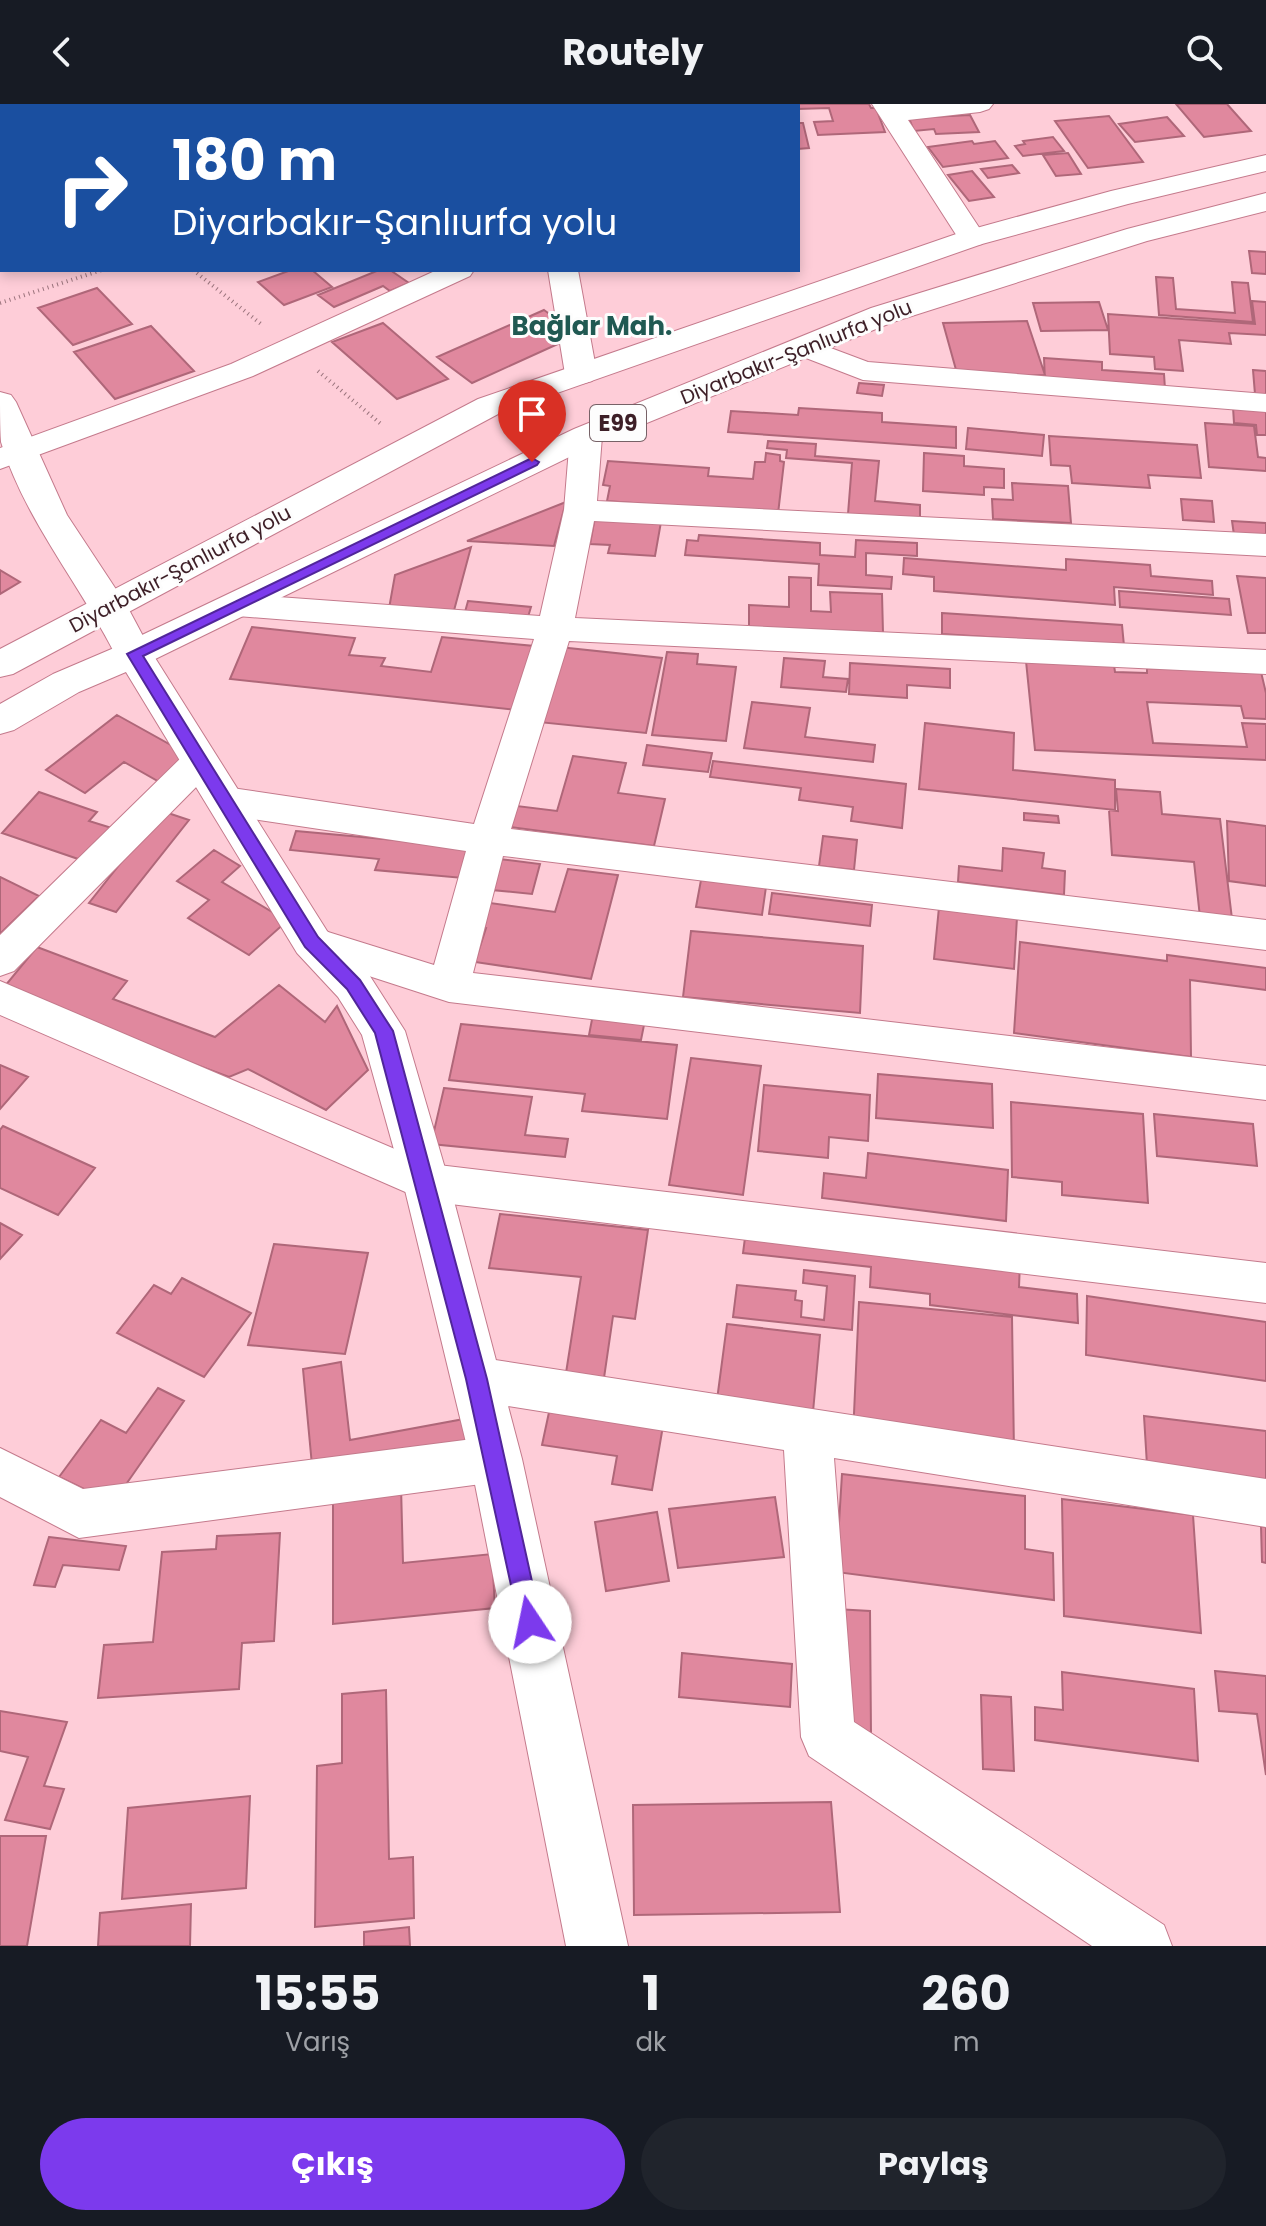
<!DOCTYPE html>
<html lang="tr">
<meta charset="utf-8">
<style>
body{margin:0;font-family:Poppins,sans-serif;background:#20242c;color:#f1f3f6;height:100vh;display:flex;flex-direction:column;font-size:30px;white-space:nowrap}
*{box-sizing:border-box;margin:0}
p{font-size:26px;color:#9ea1a6}
.icon{flex:none;width:44px;height:44px;fill:none;stroke:currentColor;stroke-width:2;stroke-linecap:round;stroke-linejoin:round}
.map{position:relative;height:1842px;overflow:hidden}
.drawer{display:flex;flex-direction:column;background:#171b24;flex:1}
.drawer>*{flex:none}
.hud{position:absolute;left:0px;top:0px;width:800px;height:168px;box-shadow:0 4px 12px #0003;background:#1a4fa0;color:#fff;overflow:hidden}
.pin{position:absolute;display:grid;place-items:center;width:68px;height:68px;color:#fff;margin:-82px -34px;border-radius:50% 50% 50% 0;rotate:-45deg;box-shadow:0 0 8px #0007}
.pin .icon{rotate:45deg}
.me{position:absolute;width:88px;margin:-44px;rotate:349deg;stroke-linejoin:round;filter:drop-shadow(0 0 6px #0008)}
.turn{display:flex;align-items:center;gap:28px;height:168px;padding:0 40px;font-size:36px}
.turn .icon{width:104px;height:104px;stroke-width:2.5}
.turn b{display:block;font-size:56px;line-height:68px}
.eta{display:flex;justify-content:space-evenly;align-items:center;height:136px;text-align:center}
.eta b{font-size:48px;font-weight:700;line-height:56px}
.primary-button{display:flex;gap:16px;margin-top:auto;padding:16px 40px}
.primary-button a{flex:1;height:92px;border-radius:48px;background:#7c3aed;color:#fff;font-size:32px;font-weight:700;line-height:92px;text-align:center}
.primary-button a+a{background:#20242c;color:#f1f3f6}
header{display:flex;justify-content:space-between;align-items:center;height:104px;padding:0 40px;background:#171b24;font-size:36px;font-weight:700}
.map>svg:first-child{display:block}
.building{fill:#e0889e;stroke:#af6779;stroke-width:2}
.lines{fill:none;stroke-linecap:round;stroke-linejoin:round}
.street-casing{stroke:#c47a8c;stroke-width:2}
.secondary-casing{stroke:#c47a8c;stroke-width:2}
.highway-casing{stroke:#c47a8c;stroke-width:2}
.path{stroke:#9b747d;stroke-width:4;stroke-dasharray:1 4;stroke-linecap:butt}
.street{fill:#fff;fill-rule:evenodd}
.secondary{fill:#fff;fill-rule:evenodd}
.highway{fill:#fff;fill-rule:evenodd}
.route{fill:#7c3aed;stroke:#51269a;stroke-width:2}
.labels{text-anchor:middle;dominant-baseline:central;stroke-width:6;stroke-linejoin:round;paint-order:stroke}
.far-street-label{font-size:20px;fill:#3d1f27;stroke:#fdfdfd}
.shield{fill:#fdfdfd;stroke:#776267;stroke-width:2}
.shield-label{font-size:22px;font-weight:bold;fill:#3d1f27}
.far-district-label{font-size:26px;font-weight:bold;fill:#205952;stroke:#fdfdfd}
</style>
<header><svg class="icon" aria-label="back" viewBox="0 0 24 24"><path d="M15 5l-7 7 7 7"/></svg>Routely<svg class="icon" aria-label="search" viewBox="0 0 24 24"><circle cx="10" cy="10" r="6"/><path d="M15 15l6 6"/></svg></header>
<div class="map">
<svg width="1266" height="1842" viewBox="0 0 1266 1842">
<rect width="100%" height="100%" fill="#fecdd8"/>
<path class="building" d="M775,0H869L871,4H876L885,28L818,31L814,18L833,17L829,4L798,5V2Z
M1176,0H1227L1251,27L1204,33Z
M970,11L979,28L936,30L934,25L914,27L909,14Z
M1109,12L1143,58L1088,64L1055,17Z
M1167,13L1184,32L1135,38L1119,20Z
M798,19H803L809,44L798,45Z
M1053,33L1064,47L1023,52L1015,42L1025,40L1023,37Z
M972,37L974,40L995,37L1008,54L943,63L928,43Z
M1068,49L1081,70L1056,72L1043,51Z
M1012,61L1019,69L988,74L981,65Z
M972,67L994,93L969,97L948,71Z
M1249,147L1266,148V170L1252,169Z
M291,166H312L332,183L284,201L258,178Z
M379,166H390L409,179L390,187L383,182L334,203L318,191Z
M1156,173L1173,174L1176,205L1235,209L1232,178L1248,179L1253,218L1159,211Z
M97,184L132,220L73,241L38,204Z
M1252,197L1266,198V231L1229,229L1231,240L1179,236L1183,267L1155,265L1154,253L1110,250L1108,210L1255,220Z
M1099,198L1108,226L1041,227L1033,199Z
M544,206L566,222L547,230L560,239L472,279L437,253Z
M1027,217L1045,271L958,273L943,219Z
M383,219L448,275L397,295L332,238Z
M151,222L194,267L115,295L74,248Z
M1044,254L1102,258V266L1164,270L1165,285L1045,277Z
M1253,266L1266,267V291L1255,290Z
M859,279L884,281L882,292L857,289Z
M1233,303L1266,306V331H1257L1256,321L1234,319Z
M799,304L882,309V318L956,323V344L728,328L731,307L798,311Z
M1205,319L1254,322L1258,353L1266,354V367L1209,363Z
M968,324L1044,331L1042,352L966,345Z
M1049,332L1197,341L1201,374L1148,371L1150,384L1072,379L1070,362L1051,361Z
M768,337L816,340L815,352L879,357L875,397L920,401V416L848,410L852,359L786,354L787,346L767,344Z
M766,349L780,351V357L784,358L778,410L607,397L610,382L603,381L608,357L709,364L708,372L753,375L755,358H765Z
M924,349L964,352V362L1004,365V384L984,383V391L923,387Z
M1012,379L1068,382L1071,419L993,415L992,395L1013,396Z
M1181,395L1212,397L1214,418L1183,416Z
M566,398L554,442L467,437Z
M595,413L661,418L655,452L608,449L610,441L590,440Z
M1232,417L1266,419V433L1234,431Z
M699,431L820,439V451L855,453L856,436L917,439V452L866,449V471L892,473L891,485L818,481L819,460L685,451L687,436L698,437Z
M471,443L452,514L388,510L395,471Z
M904,454L1066,466V455L1150,461L1151,472L1212,477L1213,491L1114,483L1115,501L934,487V473L903,470Z
M0,466L20,478L0,490Z
M1237,472L1266,474V529H1248Z
M789,473L811,474V507L831,508L830,488L882,490L883,529L749,523V501L789,503Z
M1119,487L1229,495L1231,511L1120,503Z
M468,497L531,503L528,513L465,508Z
M942,509L1122,521L1124,542L942,530Z
M252,523L355,534L349,551L385,554L381,562L431,568L442,533L534,542L517,606L230,575Z
M559,543L662,554L646,629L538,618Z
M667,548L698,550L697,560L736,563L726,637L652,631Z
M784,554L825,557L823,573L848,575L846,588L781,583Z
M1026,557L1114,561L1115,568L1147,569V564L1261,568L1266,589V615L1244,614L1241,602L1147,598L1153,639L1247,643L1242,619L1266,620V656L1035,646Z
M850,559L950,565V584L907,581V594L849,590Z
M752,598L810,604L805,633L875,641L873,658L744,644Z
M117,611L194,654L163,680L124,658L85,689L46,666Z
M925,619L1014,629L1013,666L1115,676V706L919,685Z
M647,641L712,649L708,668L643,661Z
M573,652L626,659L618,689L665,695L654,742L510,723L517,702L557,707Z
M713,657L906,680L902,724L851,717L853,703L799,696L801,684L710,673Z
M1116,685L1160,688L1162,710L1220,715L1232,815L1200,813L1194,758L1112,751L1109,706L1118,707Z
M39,688L97,708L89,717L115,725L87,758L2,729Z
M162,707L189,716L116,808L89,799Z
M1024,709L1058,712L1059,719L1024,716Z
M1227,717L1266,722V782L1229,777Z
M296,727L471,743L463,774L375,766L379,755L290,746Z
M823,732L857,736L854,766L819,762Z
M1003,744L1044,749L1042,764L1065,767L1064,791L958,778L959,762L1002,767Z
M214,746L240,762L222,778L287,817L249,851L188,814L209,796L177,777Z
M499,755L540,760L532,790L492,786Z
M568,765L618,771L591,875L475,858L486,824L468,822L476,797L555,808Z
M0,773L39,792L0,830Z
M701,776L766,783L762,811L696,803Z
M772,789L872,801L870,822L769,810Z
M939,803L1017,813L1014,865L934,855Z
M691,827L863,842L860,909L683,893Z
M1020,838L1167,857V851L1266,864V886L1190,876L1191,953L1014,929Z
M37,843L127,877L113,895L215,933L279,881L325,918L337,902L368,966L326,1006L248,965L229,973L0,888Z
M595,900L647,906L641,936L589,931Z
M461,920L677,941L667,1015L582,1007L585,990L449,976Z
M691,954L761,962L743,1091L669,1081Z
M0,961L28,973L0,1005Z
M878,970L992,980L993,1024L876,1014Z
M764,981L870,991L868,1037L829,1033L828,1054L758,1047Z
M444,984L532,993L525,1031L568,1035L565,1053L431,1040Z
M1011,998L1143,1010L1148,1099L1062,1091V1078L1012,1073Z
M1154,1010L1253,1020L1257,1062L1157,1052Z
M3,1022L95,1064L58,1111L0,1084V1026Z
M868,1049L1008,1066L1006,1117L822,1094L824,1069L866,1074Z
M500,1110L648,1126L635,1215L613,1212L604,1274L566,1269L581,1173L489,1164Z
M0,1119L22,1131L0,1155Z
M746,1126L1020,1158L1019,1183L1077,1190L1078,1219L930,1201V1190L870,1183L871,1163L743,1149Z
M274,1140L368,1149L345,1250L248,1241Z
M804,1166L855,1172L852,1226L733,1213L737,1181L796,1187L795,1196L802,1197L801,1213L824,1216L827,1182L803,1179Z
M182,1174L251,1209L204,1273L117,1229L154,1181L171,1190Z
M1087,1192L1266,1218V1277L1086,1251Z
M859,1198L1012,1213L1014,1349L853,1332Z
M727,1220L820,1231L813,1308L717,1296Z
M341,1258L350,1336L464,1315L469,1343L313,1372L303,1265Z
M158,1284L184,1297L113,1399L59,1373L101,1316L126,1329Z
M551,1299L664,1316L652,1386L612,1380L617,1352L542,1341Z
M1144,1312L1266,1327V1376L1147,1361Z
M842,1370L1025,1392V1445L1053,1449L1054,1496L836,1468Z
M401,1382L403,1459L492,1450L495,1504L333,1520V1389Z
M775,1393L784,1453L678,1464L669,1405Z
M1062,1395L1193,1411L1201,1529L1064,1512Z
M657,1408L669,1477L606,1487L595,1418Z
M1261,1422L1266,1423V1459L1262,1458Z
M280,1429L274,1537L242,1539L239,1585L98,1594L104,1541L153,1538L162,1448L216,1445L217,1432Z
M49,1433L126,1442L119,1466L63,1461L55,1483L34,1481Z
M835,1505L870,1507L871,1633L835,1630Z
M682,1549L792,1560L790,1603L679,1593Z
M1215,1567L1266,1572V1671L1257,1610L1219,1607Z
M1062,1568L1194,1585L1198,1657L1035,1636V1603L1063,1606Z
M386,1586L389,1755L413,1753L414,1814L315,1823L317,1662L342,1659V1590Z
M981,1591L1011,1593L1014,1667L983,1665Z
M0,1607L67,1618L44,1682L64,1685L50,1725L5,1716L28,1653L0,1647Z
M250,1692L246,1784L122,1795L128,1704Z
M831,1698L840,1808L634,1811L633,1701Z
M0,1732H46L27,1842H0Z
M191,1800L190,1842H98L100,1809Z
M409,1823L410,1842H364V1828Z"/>
<g class="lines">
<defs>
<path id="street" d="M872,0H993L989,5L980,8L908,16L986,134L982,140L972,142L962,140Z
M437,166H474L470,172L253,272L0,365V344L231,260Z
M804,234L868,258L1266,290V308L863,276L793,249L789,243L793,237Z
M586,323L597,325L602,332L597,397L1266,430V452L594,417L575,514L1266,546V570L569,537L511,725L1266,816V846L503,752L473,869L1266,962V996L449,898L298,849L292,838L298,827L312,823L434,861L466,747L225,711L212,707L206,697L212,687L225,683L474,720L534,535L237,512L225,509L220,501L225,493L237,490L540,512L564,406L570,332L575,325Z
M200,644L213,648L219,657L213,666L14,867L0,872V831L187,648Z
M0,877L430,1060L1266,1159V1199L426,1097L0,911Z
M476,1253L1266,1375V1423L834,1354L854,1618L1164,1821L1172,1842H1092L809,1652L801,1633L784,1346L476,1297L459,1290L452,1275L459,1260Z
M496,1332L514,1339L521,1355L514,1371L496,1378L79,1434L0,1393V1344L83,1385Z"/>
<path id="secondary" d="M537,0H563V2H537Z
M548,166H578L597,270L592,277L581,280L570,277L565,270Z
M0,288L11,291L16,298L67,411L127,502L152,549L327,827L368,869L405,927L449,1078L522,1355L628,1842H566L470,1355L403,1078L362,931L338,893L297,849L115,550C79,479 24,414 1,338C0,323 0,303 0,288Z"/>
<path id="highway" d="M1266,51V67L1128,100L982,140L500,309L13,570L0,573V545L478,295L962,128L1111,87Z
M1266,89V107L1147,137L893,218L598,339L147,559L79,588L14,626L0,630V600L53,570L121,541L574,325L871,204L1127,125Z"/>
</defs>
<use href="#street" class="street-casing"/>
<use href="#secondary" class="secondary-casing"/>
<use href="#highway" class="highway-casing"/>
<path class="path" d="M193,166L261,220
M0,199L102,166
M318,267L381,320"/>
<use href="#street" class="street"/>
<use href="#secondary" class="secondary"/>
<use href="#highway" class="highway"/>
</g>
<path class="route" d="M532,354L539,358L537,361L143,552L318,833L360,876L393,927L487,1275L541,1518L538,1526L530,1529L522,1526L519,1518L466,1275L375,929L347,885L305,843L127,550Z"/>
<g class="labels">
<g class="far-street-label">
<text transform="translate(796 248) rotate(-22)">Diyarbakır-Şanlıurfa yolu</text>
<text transform="translate(180 465) rotate(-28)">Diyarbakır-Şanlıurfa yolu</text>
</g>
<rect class="shield" x="590" y="301" width="56" height="36" rx="6"/>
<g class="shield-label">
<text x="618" y="319">E99</text>
</g>
<g class="far-district-label">
<text x="592" y="222">Bağlar Mah.</text>
</g>
</g>
</svg>
<div class="pin" style="left:532px;top:358px;background:#d93025"><svg class="icon" aria-label="arrive" viewBox="0 0 24 24"><path d="M6 21V4h12l-3 4 3 4H6"/></svg></div>
<svg class="me" style="left:530px;top:1518px" viewBox="-20 -20 40 40"><circle r="19" fill="#fff"/><path d="M0-13L10 11 0 6-10 11z" fill="#7c3aed"/></svg>
<div class="hud">
<div class="turn"><svg class="icon" aria-label="right" viewBox="0 0 24 24"><path d="M7 20v-9h11M14 6l5 5-5 5"/></svg><div><b>180 m</b>Diyarbakır-Şanlıurfa yolu</div></div>
</div>
</div>
<section class="drawer">
<div class="eta">
<div><b>15:55</b><p>Varış</p></div>
<div><b>1</b><p>dk</p></div>
<div><b>260</b><p>m</p></div>
</div>
<div class="primary-button"><a>Çıkış</a><a>Paylaş</a></div>
</section>
